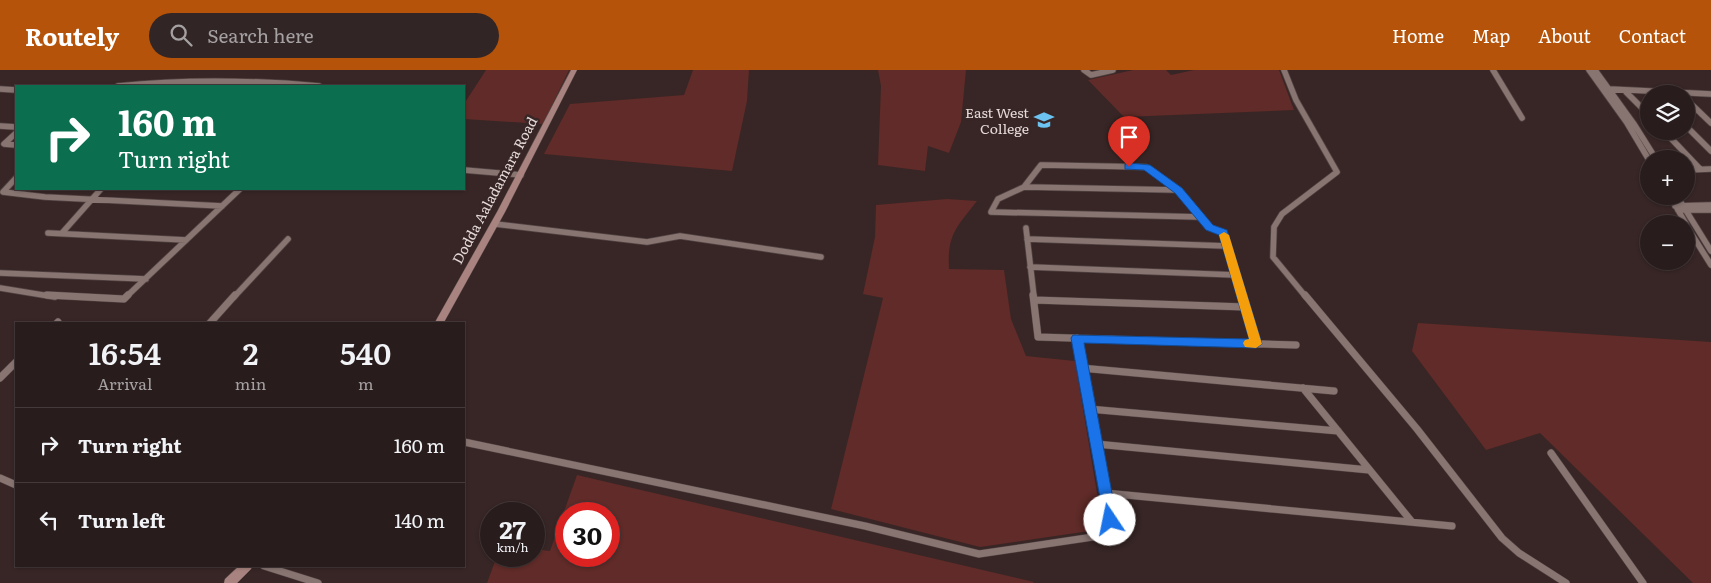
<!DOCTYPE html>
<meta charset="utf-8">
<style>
body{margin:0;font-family:Literata,serif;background:#312525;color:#f1f3f6;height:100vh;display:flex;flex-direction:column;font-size:19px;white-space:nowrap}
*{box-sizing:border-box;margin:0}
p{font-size:16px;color:#a5a1a3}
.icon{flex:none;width:28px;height:28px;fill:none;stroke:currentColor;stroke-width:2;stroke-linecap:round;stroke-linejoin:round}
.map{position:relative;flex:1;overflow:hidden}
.panel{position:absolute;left:15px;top:252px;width:450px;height:245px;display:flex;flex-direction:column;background:#291c1c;border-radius:0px;box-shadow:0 1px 4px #0004,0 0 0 1px #453a3b}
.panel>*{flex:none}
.hud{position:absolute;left:15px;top:15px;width:450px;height:105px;border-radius:0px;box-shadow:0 1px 4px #0004,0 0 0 1px #453a3b;background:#0b6e4f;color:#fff;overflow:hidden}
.tools{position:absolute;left:1640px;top:15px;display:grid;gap:10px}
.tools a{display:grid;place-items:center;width:55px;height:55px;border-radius:50%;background:#291c1c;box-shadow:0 1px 4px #0004,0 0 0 1px #453a3b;font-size:25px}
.speed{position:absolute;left:480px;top:432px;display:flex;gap:10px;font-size:25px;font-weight:700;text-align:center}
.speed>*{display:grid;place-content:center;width:65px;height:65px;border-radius:50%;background:#291c1c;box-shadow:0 1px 4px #0004,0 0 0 1px #453a3b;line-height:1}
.speed small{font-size:12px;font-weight:400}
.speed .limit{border:8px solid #d22;background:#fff;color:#111}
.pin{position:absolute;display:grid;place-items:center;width:42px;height:42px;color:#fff;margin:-51px -21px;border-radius:50% 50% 50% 0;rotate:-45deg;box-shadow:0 0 5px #0007}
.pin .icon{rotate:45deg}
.me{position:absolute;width:55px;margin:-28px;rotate:349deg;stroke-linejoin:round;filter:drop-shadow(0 0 4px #0008)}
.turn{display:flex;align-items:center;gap:18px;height:105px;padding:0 20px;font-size:22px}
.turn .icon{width:65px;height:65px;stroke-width:2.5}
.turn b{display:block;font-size:35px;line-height:42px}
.eta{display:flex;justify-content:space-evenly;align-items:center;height:85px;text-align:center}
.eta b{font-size:30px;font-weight:600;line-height:35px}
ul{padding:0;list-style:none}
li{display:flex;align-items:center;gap:15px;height:75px;padding:0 20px;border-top:1px solid #453a3b}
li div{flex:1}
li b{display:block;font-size:19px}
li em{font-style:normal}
header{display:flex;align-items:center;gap:30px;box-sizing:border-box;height:70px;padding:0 25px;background:#b45309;color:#fff}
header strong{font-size:24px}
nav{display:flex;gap:28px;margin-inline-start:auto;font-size:18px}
.search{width:350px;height:45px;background:#312525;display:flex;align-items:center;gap:12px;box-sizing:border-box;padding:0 18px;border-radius:28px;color:#a5a1a3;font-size:19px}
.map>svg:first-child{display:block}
.green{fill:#602b28;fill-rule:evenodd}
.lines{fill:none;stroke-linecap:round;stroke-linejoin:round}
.minor-far1-casing{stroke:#524443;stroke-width:7}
.minor-casing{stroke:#524443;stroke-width:8}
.secondary-casing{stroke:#524443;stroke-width:1}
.minor-far1{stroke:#887572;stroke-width:5.5}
.minor{stroke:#887572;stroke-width:7}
.secondary{fill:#a9837f;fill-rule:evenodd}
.route{fill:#1a73e8;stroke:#114b97}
.slow{fill:#f59e0b}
.labels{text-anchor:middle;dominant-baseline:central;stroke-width:5;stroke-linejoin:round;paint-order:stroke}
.poi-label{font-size:14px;fill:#e5dad8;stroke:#372625;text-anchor:end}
.street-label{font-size:14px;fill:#e5dad8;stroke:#372625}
</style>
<header>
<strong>Routely</strong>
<div class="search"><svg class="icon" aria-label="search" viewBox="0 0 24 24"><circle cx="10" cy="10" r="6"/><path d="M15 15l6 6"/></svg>Search here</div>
<nav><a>Home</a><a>Map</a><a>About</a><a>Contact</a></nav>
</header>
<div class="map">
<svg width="1711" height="513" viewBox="0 0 1711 513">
<rect width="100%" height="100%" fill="#372625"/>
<path class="green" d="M486,0H569L543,54L464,49V34Z
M693,0H749L747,31L732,101L544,84L570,34L684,25Z
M878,0H966L961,52L949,83L928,76L925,101L878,95L881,16Z
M1133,0H1166L1171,5L1194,0H1279L1294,40L1124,47L1088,10Z
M947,129L977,131C957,157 947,164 949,199L1004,200L1011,249L1026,286L1075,291L1103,459L980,477L831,439L883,228L863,224L875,167L876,135Z
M1418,253L1711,272V513H1693L1540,363L1486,380L1412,281Z
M577,405L1034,512L1033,513H487L497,486H534V479L550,481ZM566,444H609V486H566Z"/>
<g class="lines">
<defs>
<path id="minor-far1" d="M1084,0L1091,5L1113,0
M1284,0L1296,30L1337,102L1282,144L1274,157L1273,187L1306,227
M1493,0L1522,48
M1589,0L1627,53L1649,90
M1595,0L1634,54L1656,89
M118,16C185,9 252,10 319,16
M0,19L16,20
M1609,19L1711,24
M1624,20L1649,45
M1686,29L1711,53
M0,56L16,57
M1686,56L1711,81
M1664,61L1700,99
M16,63L4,74L16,75
M1041,95L1146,97L1178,120L1201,147L991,142L998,129L1024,117Z
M464,100L521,105
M1686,100L1711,99
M16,108L3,122L45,127L222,136
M1024,117L1178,120
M1670,126L1686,154
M1677,126L1711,181
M1675,136L1711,135
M1678,140H1711
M1201,147L1209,157L1223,163L1242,227
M495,154L647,172L680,166L821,187
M1686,155L1711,195
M1026,158L1034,227
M48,163L186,170
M62,163L101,119
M1027,169L1227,176
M1030,197L1236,205
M0,203L146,209
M0,218L55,227
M126,227L240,119
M234,227L288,169"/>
<path id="minor" d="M47,225L124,229L128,225
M1033,225L1038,267L1296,275
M1242,225L1256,274
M1305,225L1417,359L1502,468L1519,483L1566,513
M1034,230L1245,237
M56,254L58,252
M209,254L235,225
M1081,298L1334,321
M0,308L16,292
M1303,318L1412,452
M1089,339L1338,361
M464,372L865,456L979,484L1113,464L1077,268
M1096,374L1369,400
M1551,383L1643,513
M0,408L16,415
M1105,423L1452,456
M264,496L318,513"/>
<path id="secondary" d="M571,0H577L505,142L443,254H434L497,142Z
M239,496H252L251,499L237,513H224L225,509Z"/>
</defs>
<use href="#minor-far1" class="minor-far1-casing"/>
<use href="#minor" class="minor-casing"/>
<use href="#secondary" class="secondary-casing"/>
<use href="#minor-far1" class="minor-far1"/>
<use href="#minor" class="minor"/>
<use href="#secondary" class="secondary"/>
</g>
<path class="route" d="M1129,93L1150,95L1182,118L1213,155L1227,160L1262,274L1256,278L1084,273L1117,450L1115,455L1110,456L1106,455L1104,450L1071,268L1073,265L1249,269L1219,165L1206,160L1175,123L1144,100L1125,99V94Z"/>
<path class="slow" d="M1224,162L1229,165L1262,274L1256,278L1245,277L1243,273L1245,270L1249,269L1219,165Z"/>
<defs>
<symbol id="university-bare" viewBox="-9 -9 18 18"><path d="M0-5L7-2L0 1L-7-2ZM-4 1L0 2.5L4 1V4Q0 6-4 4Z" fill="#6cc3f2" stroke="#372625" stroke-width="2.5" paint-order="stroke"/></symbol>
</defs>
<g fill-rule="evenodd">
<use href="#university-bare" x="1030" y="36" width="28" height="28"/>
</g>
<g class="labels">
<g class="poi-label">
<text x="1029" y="42">East West<tspan x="1029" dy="16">College</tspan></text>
</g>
<g class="street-label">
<text transform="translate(494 120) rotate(-62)">Dodda Aaladamara Road</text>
</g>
</g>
</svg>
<div class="tools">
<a><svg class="icon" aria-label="layers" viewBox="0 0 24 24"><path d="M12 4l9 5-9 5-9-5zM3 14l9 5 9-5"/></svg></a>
<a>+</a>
<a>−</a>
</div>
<div class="speed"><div>27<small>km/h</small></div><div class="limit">30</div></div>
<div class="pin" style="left:1129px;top:97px;background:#d93025"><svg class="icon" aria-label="arrive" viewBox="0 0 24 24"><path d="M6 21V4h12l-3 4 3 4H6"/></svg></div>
<svg class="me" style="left:1110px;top:450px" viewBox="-20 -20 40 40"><circle r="19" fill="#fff"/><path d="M0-13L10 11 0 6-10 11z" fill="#1a73e8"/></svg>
<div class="hud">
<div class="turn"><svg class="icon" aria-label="right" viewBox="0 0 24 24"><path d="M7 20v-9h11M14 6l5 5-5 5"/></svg><div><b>160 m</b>Turn right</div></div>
</div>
<section class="panel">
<div class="eta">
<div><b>16:54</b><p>Arrival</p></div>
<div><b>2</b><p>min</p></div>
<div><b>540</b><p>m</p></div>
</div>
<ul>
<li><svg class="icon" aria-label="right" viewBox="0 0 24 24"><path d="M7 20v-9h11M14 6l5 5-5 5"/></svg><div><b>Turn right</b></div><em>160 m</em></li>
<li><svg class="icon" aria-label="left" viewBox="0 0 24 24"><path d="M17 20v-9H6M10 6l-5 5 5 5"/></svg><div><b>Turn left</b></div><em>140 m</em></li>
</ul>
</section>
</div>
